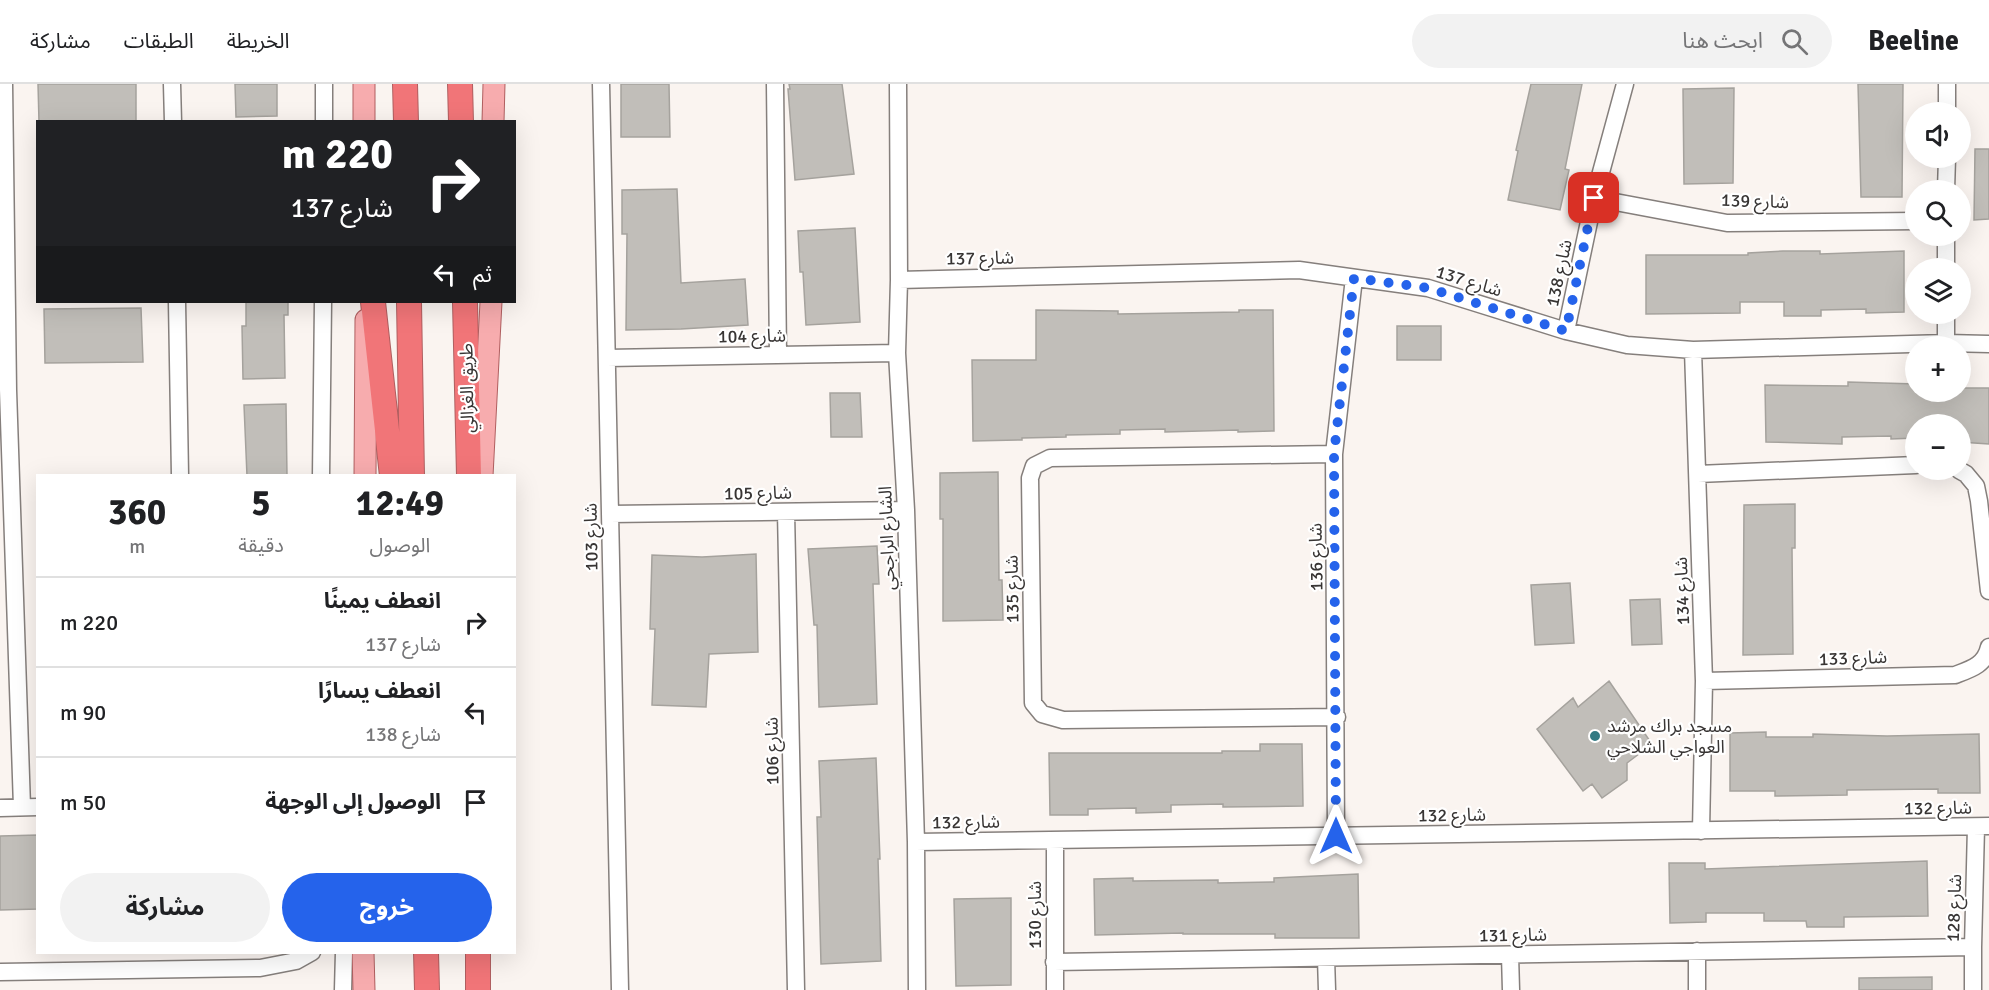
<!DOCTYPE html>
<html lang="ar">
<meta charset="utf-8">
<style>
body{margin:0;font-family:Signika,"Noto Sans Arabic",sans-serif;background:#f2f2f2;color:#202124;direction:rtl;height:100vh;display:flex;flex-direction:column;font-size:22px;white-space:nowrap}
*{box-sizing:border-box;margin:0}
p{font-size:20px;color:#757577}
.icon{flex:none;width:33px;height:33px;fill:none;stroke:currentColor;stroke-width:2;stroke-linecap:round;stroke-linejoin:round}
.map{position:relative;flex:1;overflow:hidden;direction:ltr}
.side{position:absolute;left:36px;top:390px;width:480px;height:480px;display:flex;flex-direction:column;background:#fff;border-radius:0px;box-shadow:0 6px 24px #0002;direction:rtl}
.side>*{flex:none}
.hud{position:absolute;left:36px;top:36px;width:480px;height:183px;border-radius:0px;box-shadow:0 6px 24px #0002;direction:rtl;background:#202124;color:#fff;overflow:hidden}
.fabs{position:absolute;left:1905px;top:18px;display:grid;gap:12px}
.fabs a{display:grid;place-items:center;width:66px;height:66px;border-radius:50%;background:#fff;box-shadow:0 6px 24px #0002;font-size:30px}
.pin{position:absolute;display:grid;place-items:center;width:51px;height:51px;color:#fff;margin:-26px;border-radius:12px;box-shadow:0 3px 9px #0006}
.me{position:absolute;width:66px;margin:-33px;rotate:0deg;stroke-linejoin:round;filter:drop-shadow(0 0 4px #0008)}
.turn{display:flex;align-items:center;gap:21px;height:126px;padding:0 24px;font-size:27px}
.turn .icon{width:78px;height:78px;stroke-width:2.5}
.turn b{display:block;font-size:42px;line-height:51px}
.then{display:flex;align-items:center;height:57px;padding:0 24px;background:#0003;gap:12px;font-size:22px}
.eta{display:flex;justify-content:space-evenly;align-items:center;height:102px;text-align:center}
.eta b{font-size:36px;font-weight:700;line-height:42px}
.primary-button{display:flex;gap:12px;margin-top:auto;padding:12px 24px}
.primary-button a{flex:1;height:69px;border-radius:36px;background:#2563eb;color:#fff;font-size:24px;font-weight:700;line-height:69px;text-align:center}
.primary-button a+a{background:#f2f2f2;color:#202124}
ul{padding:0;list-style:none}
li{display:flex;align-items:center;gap:18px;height:90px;padding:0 24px;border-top:2px solid #e0e0e0}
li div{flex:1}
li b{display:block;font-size:22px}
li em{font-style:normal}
header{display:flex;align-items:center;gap:36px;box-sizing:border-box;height:84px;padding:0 30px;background:#fff;border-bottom:2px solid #e0e0e0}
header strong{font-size:28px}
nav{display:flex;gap:33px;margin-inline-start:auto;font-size:21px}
.search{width:420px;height:54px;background:#f2f2f2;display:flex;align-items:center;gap:15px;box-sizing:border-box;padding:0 21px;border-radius:33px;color:#757577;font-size:22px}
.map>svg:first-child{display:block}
.building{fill:#c1beb9;stroke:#a5a29d;stroke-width:1.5}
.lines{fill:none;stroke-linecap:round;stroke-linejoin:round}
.minor-casing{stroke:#857f7c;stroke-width:19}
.major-casing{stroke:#b05f60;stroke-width:23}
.highway-casing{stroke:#b05f60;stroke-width:26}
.minor{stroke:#fff;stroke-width:16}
.major{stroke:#f7acae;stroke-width:21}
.highway{stroke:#f17578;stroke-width:24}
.route{stroke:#2563eb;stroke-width:10;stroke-dasharray:0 18}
.poi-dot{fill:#327a83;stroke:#fff;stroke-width:2}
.labels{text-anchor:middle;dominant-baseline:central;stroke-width:4.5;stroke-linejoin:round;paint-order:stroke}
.street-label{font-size:18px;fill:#383534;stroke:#fff}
.poi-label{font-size:18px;fill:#383534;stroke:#fff;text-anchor:start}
</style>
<header>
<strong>Beeline</strong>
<div class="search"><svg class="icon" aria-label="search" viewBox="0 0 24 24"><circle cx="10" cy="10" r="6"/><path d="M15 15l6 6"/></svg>ابحث هنا</div>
<nav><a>الخريطة</a><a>الطبقات</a><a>مشاركة</a></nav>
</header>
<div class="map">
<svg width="1989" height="906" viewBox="0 0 1989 906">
<rect width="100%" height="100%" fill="#faf4f0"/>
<path class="building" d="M38,0H136V38H39Z
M235,0H277V32L236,33Z
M621,0H669L670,53H621Z
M789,0H842L854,90L795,96L788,5H790Z
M1531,0H1582L1565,85L1569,86L1560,126L1508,116L1518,67L1516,66Z
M1858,0H1903L1902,113H1861Z
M1734,4L1733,99L1684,100L1683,5Z
M1975,65H1989V135L1974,136Z
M677,105L681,199L745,195L748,241L681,245L626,246L627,150H622V106Z
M855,144L860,238L806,241L803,188H800L798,147Z
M1783,167H1820V170L1904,167V228L1866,229V225L1821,226V232H1784V218H1740V229L1646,230V171H1748V169Z
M246,218H288V231H284L285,294L243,295L242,242H246Z
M141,224L143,278L45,279L44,225Z
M1036,226L1118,227V230L1239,228V226H1273L1274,347L1238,348V346L1165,348V345L1120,346V350L1066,351V353L1022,354V356L973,357L972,276H1036Z
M1397,242H1441V276H1397Z
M1848,298L1916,300V308H1960V304H1989V360L1960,358V340H1916V354L1891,355V352L1842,353V360L1766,358L1765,301L1848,302Z
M830,309H860L862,353H831Z
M286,320L287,392H247L244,321Z
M998,388L999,496H1002L1003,536L943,537V435H940V389Z
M1795,420V464H1792L1793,570L1743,571L1744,421Z
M877,462L879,500H873L877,620L819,623L817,541H814L808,465Z
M756,470L758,568L709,570L706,623L652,621L655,545H650L652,471L702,473Z
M1570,499L1574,559L1535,561L1531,501Z
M1660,515L1662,560L1632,561L1630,516Z
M1609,597L1652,660L1627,679V696L1602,714L1592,700L1583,707L1537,645L1573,614L1578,623Z
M1766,648V653H1813V650L1887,652L1979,650L1980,709H1938V705L1847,706V711L1775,712V707H1730V649Z
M1260,660H1302L1303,722L1223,723V720L1171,721V728L1136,729V724L1088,725V731H1050L1049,669H1222V667H1260Z
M876,674L880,775H878L881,877L821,880L817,733H821L819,677Z
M38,751V825L0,826V752Z
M1927,777L1928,832L1844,833V843H1807L1806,837H1764V829H1706V838L1670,839L1669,779H1705V785Z
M1358,790L1359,854H1275V850H1183V849L1095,851L1094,795L1133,794V797L1218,796V799L1274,798V794Z
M1011,814V901L956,902L954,815Z
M1932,893V906H1859V894Z"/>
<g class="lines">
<defs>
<path id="minor" d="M4,0L8,306L22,723
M172,0L173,38
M601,0L620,906
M775,0L778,271
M898,0L899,196L897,269L906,426L916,758L917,906
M1947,28V0
M324,38V0
M1946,106L1947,74
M1594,114L1727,139L1916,137
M1946,184V152
M899,196L1299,186L1428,204L1566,247L1627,261L1693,266L1946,259L1989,260
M177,218L180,392
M1566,247L1594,114L1625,0
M1946,259V230
M1693,266L1704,597L1701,747
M607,274L897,269
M1334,370L1050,374L1034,382L1030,394L1033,619L1042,630L1063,636L1337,633
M1959,386L1966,390L1976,402L1979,417L1989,507
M1698,390L1916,381
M321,392L323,218
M786,428L796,906
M610,430L906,426
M1704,597L1955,591C1971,585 1985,581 1989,563
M0,724L38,723
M1336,752L1334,370L1354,194
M1055,756V906
M916,758L1989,742
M1697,867V906
M1510,871L1511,906
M1326,874L1327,906
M1054,878L1973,863
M0,888L260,884L296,877L312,868
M343,906L344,868
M1973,906V863L1976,743"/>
<path id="major" d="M364,0V38
M493,38L494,0
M365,392L366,236
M482,392L491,218
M363,868L364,906"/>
<path id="highway" d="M405,0L406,38
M460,0L461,38
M373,218L392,392
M409,218L412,392
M465,218L469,392
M426,868L427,906
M478,868V906"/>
</defs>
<use href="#minor" class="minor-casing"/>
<use href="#major" class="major-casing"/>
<use href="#highway" class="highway-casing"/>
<use href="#minor" class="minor"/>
<use href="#major" class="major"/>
<use href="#highway" class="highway"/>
</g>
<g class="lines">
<path class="route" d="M1336,752L1334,370L1354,194L1428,204L1566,247L1594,114"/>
</g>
<circle class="poi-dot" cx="1595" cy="652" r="6"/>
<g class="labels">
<g class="street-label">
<text transform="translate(1755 117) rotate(2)">شارع 139</text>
<text transform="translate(980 174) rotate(-1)">شارع 137</text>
<text transform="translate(1559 189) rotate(-78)">شارع 138</text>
<text transform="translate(1469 197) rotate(17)">شارع 137</text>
<text transform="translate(752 252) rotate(-1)">شارع 104</text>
<text transform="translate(467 304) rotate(-91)">طريق الغزالي</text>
<text transform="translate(758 409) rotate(-1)">شارع 105</text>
<text transform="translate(591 453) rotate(-91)">شارع 103</text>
<text transform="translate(887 454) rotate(-92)">الشارع الراجحي</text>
<text transform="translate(1316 473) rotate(-91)">شارع 136</text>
<text transform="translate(1012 505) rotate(-91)">شارع 135</text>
<text transform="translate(1682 507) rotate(-92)">شارع 134</text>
<text transform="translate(1853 574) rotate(-2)">شارع 133</text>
<text transform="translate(772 667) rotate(-91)">شارع 106</text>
<text transform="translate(1938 724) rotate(-1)">شارع 132</text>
<text transform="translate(1452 731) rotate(-1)">شارع 132</text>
<text transform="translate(966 738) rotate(-1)">شارع 132</text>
<text transform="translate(1954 824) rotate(-88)">شارع 128</text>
<text transform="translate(1035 831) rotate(-90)">شارع 130</text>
<text transform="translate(1513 851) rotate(-1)">شارع 131</text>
</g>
<g class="poi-label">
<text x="1607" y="642">مسجد براك مرشد<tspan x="1607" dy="21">العواجي الشلاحي</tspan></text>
</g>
</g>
</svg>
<div class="fabs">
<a><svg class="icon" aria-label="sound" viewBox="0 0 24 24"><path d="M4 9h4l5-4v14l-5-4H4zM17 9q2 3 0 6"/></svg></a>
<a><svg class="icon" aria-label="search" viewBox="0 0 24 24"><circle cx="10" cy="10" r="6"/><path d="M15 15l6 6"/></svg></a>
<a><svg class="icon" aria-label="layers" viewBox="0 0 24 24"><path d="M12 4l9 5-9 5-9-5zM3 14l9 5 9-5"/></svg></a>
<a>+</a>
<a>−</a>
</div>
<div class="pin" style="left:1594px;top:114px;background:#d93025"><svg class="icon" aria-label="arrive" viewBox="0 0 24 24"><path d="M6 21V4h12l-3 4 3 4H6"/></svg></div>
<svg class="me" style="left:1336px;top:752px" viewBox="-20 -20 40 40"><path d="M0-17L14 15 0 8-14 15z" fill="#2563eb" stroke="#fff" stroke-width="4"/></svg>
<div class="hud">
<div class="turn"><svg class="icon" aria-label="right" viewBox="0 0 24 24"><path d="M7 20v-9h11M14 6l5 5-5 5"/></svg><div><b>220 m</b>شارع 137</div></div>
<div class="then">ثم<svg class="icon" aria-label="left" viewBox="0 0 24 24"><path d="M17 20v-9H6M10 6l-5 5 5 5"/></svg></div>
</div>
<section class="side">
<div class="eta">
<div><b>12:49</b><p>الوصول</p></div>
<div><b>5</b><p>دقيقة</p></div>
<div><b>360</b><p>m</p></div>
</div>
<ul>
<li><svg class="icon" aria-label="right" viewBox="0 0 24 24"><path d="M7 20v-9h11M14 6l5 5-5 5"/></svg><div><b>انعطف يمينًا</b><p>شارع 137</p></div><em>220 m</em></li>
<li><svg class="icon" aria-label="left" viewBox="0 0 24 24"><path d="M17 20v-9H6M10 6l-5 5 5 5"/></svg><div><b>انعطف يسارًا</b><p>شارع 138</p></div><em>90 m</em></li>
<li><svg class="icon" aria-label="arrive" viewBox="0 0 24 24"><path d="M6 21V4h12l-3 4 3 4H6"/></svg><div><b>الوصول إلى الوجهة</b></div><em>50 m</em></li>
</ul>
<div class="primary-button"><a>خروج</a><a>مشاركة</a></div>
</section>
</div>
